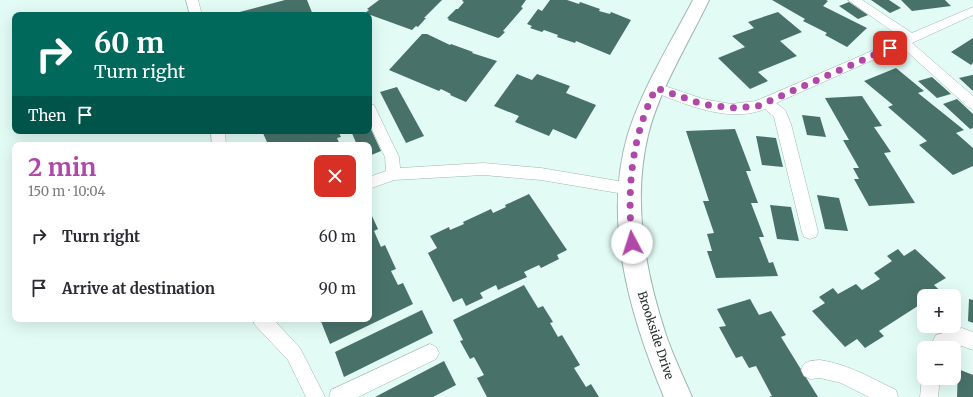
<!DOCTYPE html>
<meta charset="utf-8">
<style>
body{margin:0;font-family:Merriweather,serif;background:#f7f7f7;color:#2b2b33;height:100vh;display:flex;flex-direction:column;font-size:15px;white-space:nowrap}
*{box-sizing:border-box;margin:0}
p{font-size:13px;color:#7c7c81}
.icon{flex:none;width:22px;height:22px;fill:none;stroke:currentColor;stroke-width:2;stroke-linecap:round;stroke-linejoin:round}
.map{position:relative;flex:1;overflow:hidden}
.panel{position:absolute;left:12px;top:142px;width:360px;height:180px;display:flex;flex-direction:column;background:#fff;border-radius:8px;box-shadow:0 4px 16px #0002}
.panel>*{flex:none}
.hud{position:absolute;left:12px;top:12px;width:360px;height:122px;border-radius:8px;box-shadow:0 4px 16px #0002;background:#00695c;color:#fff;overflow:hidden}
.buttons{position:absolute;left:917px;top:289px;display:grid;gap:8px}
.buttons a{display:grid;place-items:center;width:44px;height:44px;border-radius:8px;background:#fff;box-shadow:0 4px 16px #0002;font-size:20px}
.pin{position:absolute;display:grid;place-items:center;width:34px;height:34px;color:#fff;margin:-17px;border-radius:8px;box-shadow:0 2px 6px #0006}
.me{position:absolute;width:44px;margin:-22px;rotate:355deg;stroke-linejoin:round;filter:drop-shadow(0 0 3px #0008)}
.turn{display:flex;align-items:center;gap:14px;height:84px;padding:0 16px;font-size:18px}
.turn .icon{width:52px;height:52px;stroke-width:2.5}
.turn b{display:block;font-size:28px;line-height:34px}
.then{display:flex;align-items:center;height:38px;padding:0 16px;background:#0003;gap:8px;font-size:15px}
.round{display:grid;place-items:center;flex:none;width:42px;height:42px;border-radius:8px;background:#f7f7f7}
.overview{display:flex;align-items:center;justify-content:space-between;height:68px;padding:0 16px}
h1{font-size:24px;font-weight:700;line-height:30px;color:#b048aa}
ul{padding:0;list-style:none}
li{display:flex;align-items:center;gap:12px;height:52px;padding:0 16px}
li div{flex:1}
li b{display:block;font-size:15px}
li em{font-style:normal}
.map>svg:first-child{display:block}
.building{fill:#487269}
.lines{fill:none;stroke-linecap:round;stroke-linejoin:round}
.service-casing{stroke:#a0b7b2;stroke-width:1}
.minor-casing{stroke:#a0b7b2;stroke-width:2}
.service{fill:#fff;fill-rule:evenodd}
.minor{fill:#fff;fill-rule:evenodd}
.route{stroke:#b048aa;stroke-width:7;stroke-dasharray:0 12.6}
.labels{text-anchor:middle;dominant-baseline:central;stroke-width:4;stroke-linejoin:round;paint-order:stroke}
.street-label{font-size:12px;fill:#27302e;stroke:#fff}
</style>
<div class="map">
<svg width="973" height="397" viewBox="0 0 973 397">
<rect width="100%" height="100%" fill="#e2fbf5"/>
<path class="building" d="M285,0H307L313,15H228Z
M379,0H442L424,18H426L418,27L416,26L412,30L365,13L369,10L367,9Z
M463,0H526L521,7L523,8L503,31L505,32L500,37L498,38L448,20L449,19L447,18L456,9H458L464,2L462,1Z
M550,0H567L579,4L580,2L600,9L599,11L610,14L611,12L631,20L610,55L576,41L575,43L557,37L558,35L544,30L542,32L530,28L532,26L527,24L538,9L542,11Z
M772,0H826L828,1L823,6L867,28L847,47L825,35L827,33L803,21L805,19Z
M871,0H889L901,8L890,13Z
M901,0H945L951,6L912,11Z
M849,2L868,15L858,19L839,6Z
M778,12L802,32L780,41L797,56L758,72L768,81L750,89L718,58L745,47L732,36L754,28L748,22Z
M422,34H427L450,45L451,44L473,52L472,53L497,61L466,102L450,95L451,94L441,89L439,91L389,70Z
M973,38V63L971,65L951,52Z
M896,68L924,91L918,93L964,130L956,133L973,148V166L953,175L919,145L927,141L888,107L893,105L864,81Z
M517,74L532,80L537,74L570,86L566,93L596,105L576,139L553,129L549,136L515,122L519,116L494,106Z
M972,75H973V91L959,78Z
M932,77L951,94L937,98L918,81Z
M397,87L424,136L406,143L380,92Z
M862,96L882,126L874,127L891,152L884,153L915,203L869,206L854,179H859L853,168H859L843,140H849L825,98Z
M957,99L973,114V128L970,129L943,104Z
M802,115L820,117L826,137L807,135Z
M369,125L381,151L369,156V145H357L351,131H369Z
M735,129L751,171H746L758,203H751L764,237H759L769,263L773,262L778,276L716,278L707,251H712L707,234L714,233L703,201H709L686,131Z
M262,131H338L341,137L337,138L340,145H264V143L267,142Z
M756,136L776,138L783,167L762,165Z
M529,194L567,250L557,255L559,259L541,268L539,265L524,272L527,277L498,290L496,285L480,293L483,298L466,306L462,298L453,302L428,253L437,248L430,236L449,227L450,230L464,224L463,222L491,209L493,213L506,207L505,205Z
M817,195L839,198L848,231L825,229Z
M770,205L791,207L799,241L777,239Z
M372,216L378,229L374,231L381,247L385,245L396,269L391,271L398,285L403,283L413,304L330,344L320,319H369V218Z
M898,249L904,256L915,249L946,278L934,285L946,296H924V302L879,331L884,336L865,348L857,339L845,347L812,311L825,303L819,297L833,288L838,294L856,284L862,290L880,279L874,273L892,261L887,256Z
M524,285L538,308L543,306L553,322L550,323L558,337L562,335L580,365L574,368L586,387L591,384L599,397H487L477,378L484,375L474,357L470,359L460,341L463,340L453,320Z
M750,299L759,315L771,311L786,335L781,337L818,397H769L772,396L756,366L749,368L742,356L736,358L719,327L726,326L717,309Z
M969,299L973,300V323L968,321Z
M422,310L433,333L344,377L335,352Z
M444,361L456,385L433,397H375Z
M958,369L973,375V397H957Z"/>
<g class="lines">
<defs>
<path id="service" d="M186,0H198L202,15H190Z
M848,0H862L912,33L973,7V15L912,43L973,96V109L968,107L902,47L776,103L785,110L791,124L818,232L816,237L810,239L804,237L802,232L774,117L765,109C728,124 686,104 651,91L650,88L651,85L656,83L703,99L731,104L756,101L902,38Z
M369,104L374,105L399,157L400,168L483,163L541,168L630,183L635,185L637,189L635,193L630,195L541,180L483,175L394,180L369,189V177L386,171L385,157L369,123Z
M211,131H225L226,145H212Z
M252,319H273L300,348L325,397H306L288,360L255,325Z
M962,328L973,332V350L962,346L950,348H929L936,335Z
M430,344L436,347L439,353L436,359L358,397H329L331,390Z
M820,360C848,364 871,378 896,390L898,397H869L841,383L820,378L810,379L804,376L801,370L804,364L810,361Z
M924,373V378H940L938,397H920L922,378Z"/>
<path id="minor" d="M693,0H709C688,44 660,88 648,135C632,202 645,271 666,335C673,356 683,376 692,397H664C630,316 602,221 628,134C643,87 670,44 693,0Z"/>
</defs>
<use href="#service" class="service-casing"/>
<use href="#minor" class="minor-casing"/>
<use href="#service" class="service"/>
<use href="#minor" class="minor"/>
</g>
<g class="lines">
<path class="route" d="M632,243C627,188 631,138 656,88L702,104L731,108L758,106L890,48"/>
</g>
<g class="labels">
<g class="street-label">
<text transform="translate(656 335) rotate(72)">Brookside Drive</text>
</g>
</g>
</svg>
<div class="buttons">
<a>+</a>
<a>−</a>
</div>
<div class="pin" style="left:890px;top:48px;background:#d93025"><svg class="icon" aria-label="arrive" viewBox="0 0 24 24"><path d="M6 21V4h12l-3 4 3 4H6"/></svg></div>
<svg class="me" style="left:632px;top:243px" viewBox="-20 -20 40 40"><circle r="19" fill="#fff"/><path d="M0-13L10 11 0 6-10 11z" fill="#b048aa"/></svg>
<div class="hud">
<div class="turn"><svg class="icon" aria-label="right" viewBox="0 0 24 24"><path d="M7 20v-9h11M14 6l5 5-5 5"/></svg><div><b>60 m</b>Turn right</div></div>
<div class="then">Then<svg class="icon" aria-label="arrive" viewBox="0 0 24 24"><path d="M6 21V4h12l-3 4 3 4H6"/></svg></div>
</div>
<section class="panel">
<div class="overview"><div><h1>2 min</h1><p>150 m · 10:04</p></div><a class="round" style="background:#d93025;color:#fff"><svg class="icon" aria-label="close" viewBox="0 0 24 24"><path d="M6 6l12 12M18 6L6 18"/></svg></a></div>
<ul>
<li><svg class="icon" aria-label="right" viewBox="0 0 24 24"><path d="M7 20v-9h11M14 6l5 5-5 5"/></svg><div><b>Turn right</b></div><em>60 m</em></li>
<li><svg class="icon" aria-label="arrive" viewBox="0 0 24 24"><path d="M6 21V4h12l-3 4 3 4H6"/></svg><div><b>Arrive at destination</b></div><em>90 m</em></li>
</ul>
</section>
</div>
